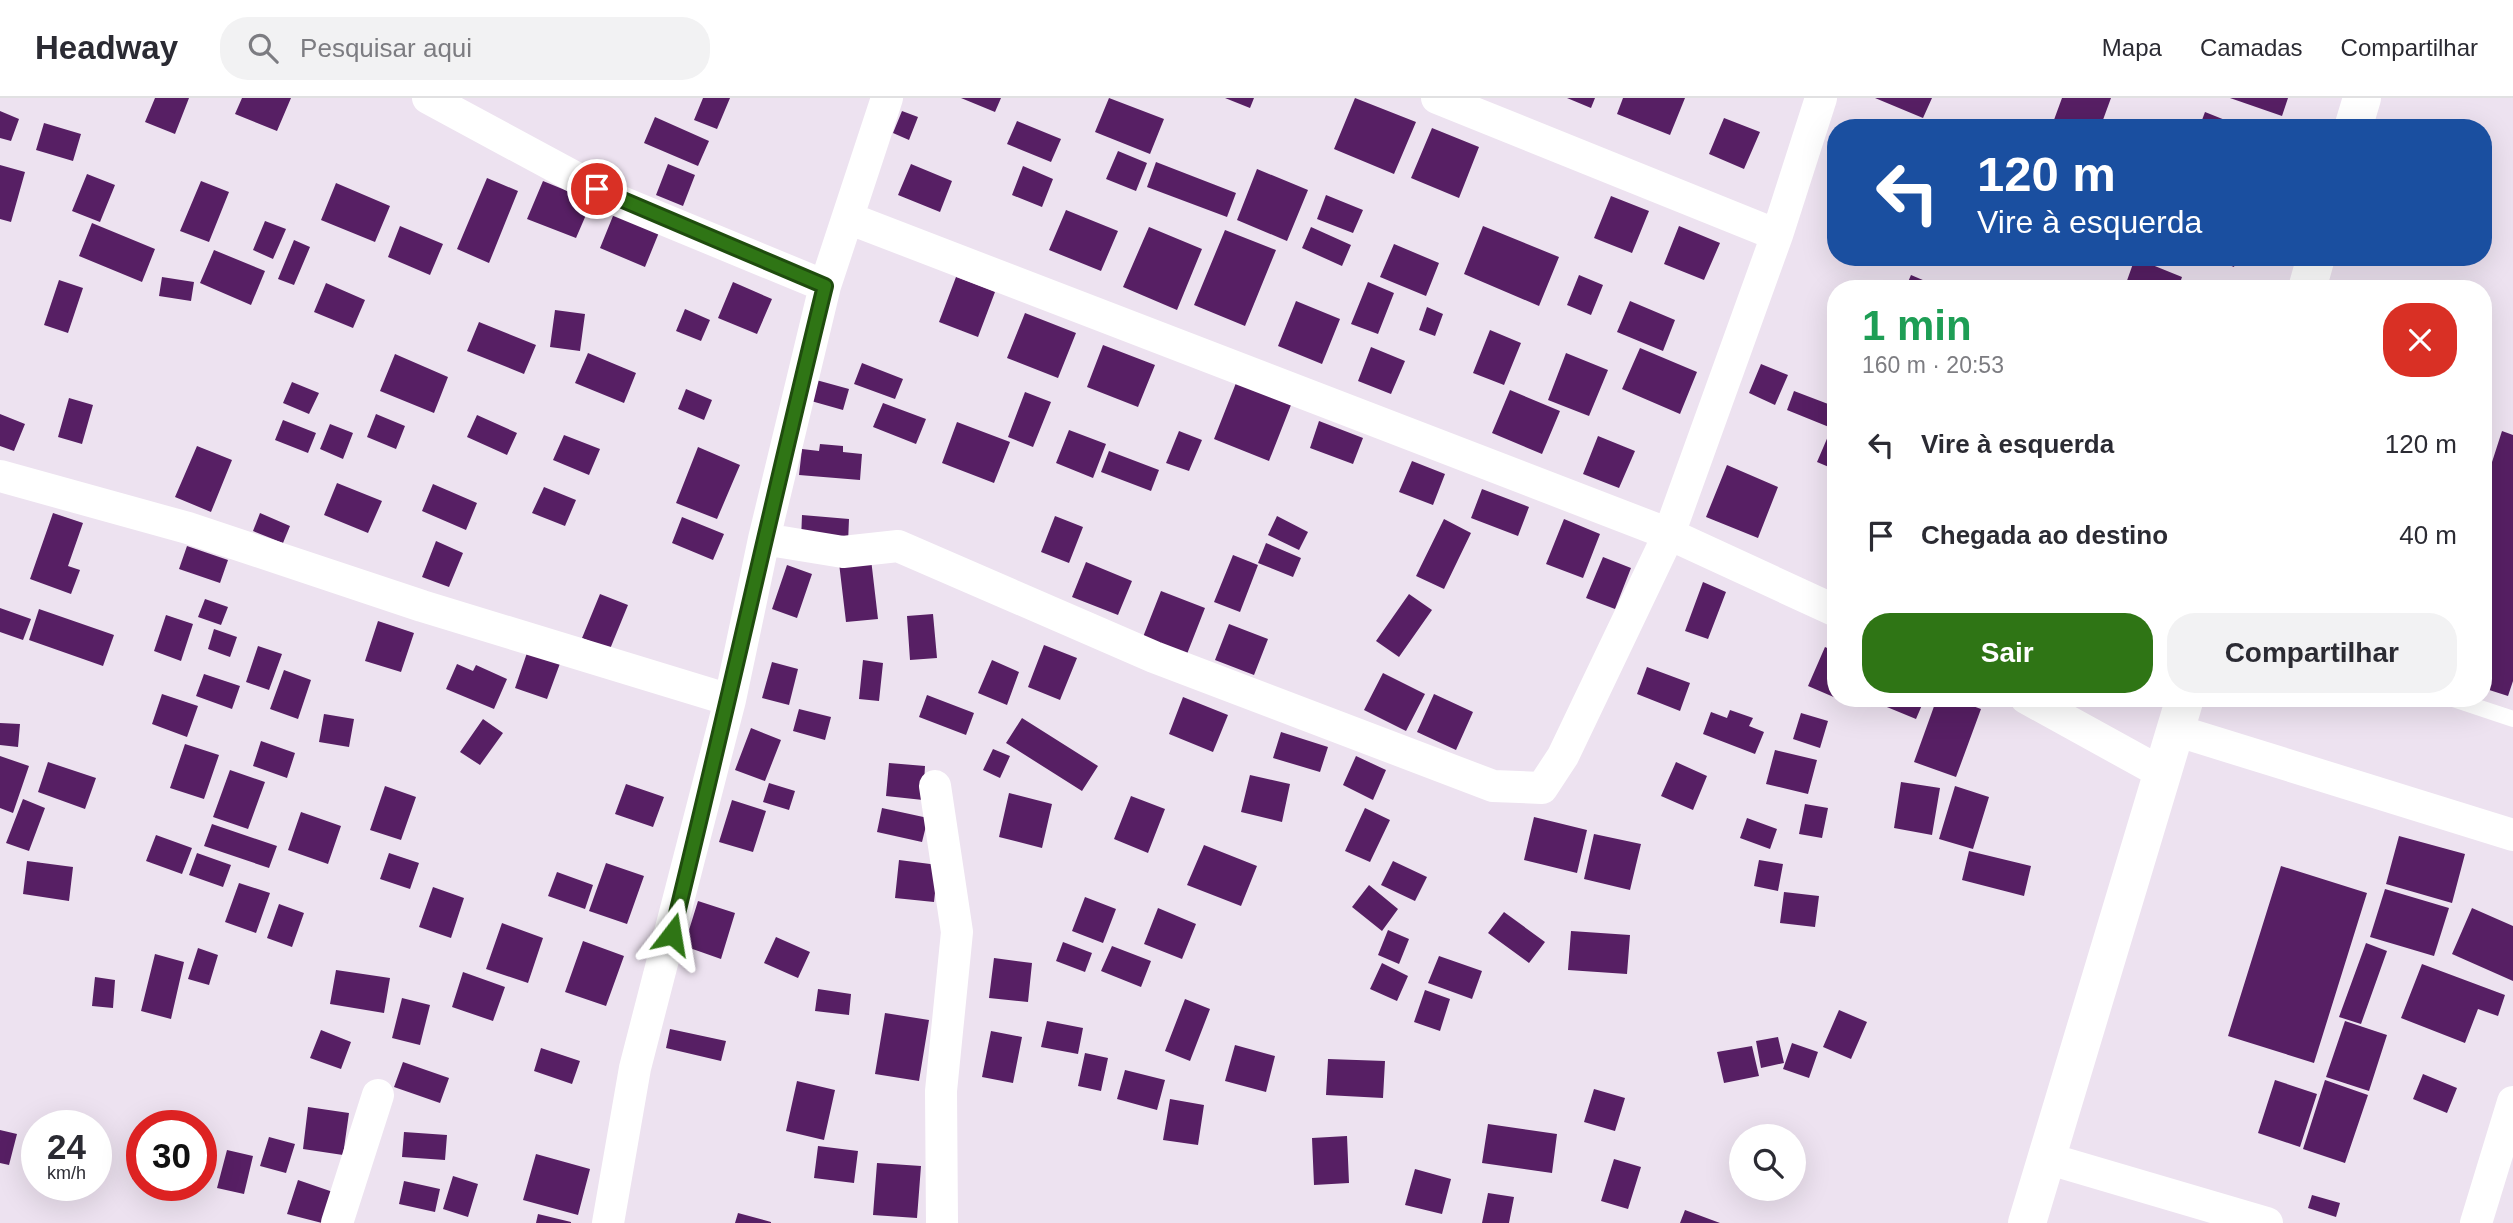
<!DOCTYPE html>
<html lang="pt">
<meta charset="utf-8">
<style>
body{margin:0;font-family:Arial,sans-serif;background:#f2f2f3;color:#2b2b33;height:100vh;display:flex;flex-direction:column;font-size:26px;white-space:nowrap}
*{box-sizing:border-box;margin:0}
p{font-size:23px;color:#7c7c81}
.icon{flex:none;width:38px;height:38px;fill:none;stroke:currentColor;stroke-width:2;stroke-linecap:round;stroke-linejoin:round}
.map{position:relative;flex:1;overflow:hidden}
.side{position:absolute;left:1827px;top:182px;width:665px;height:427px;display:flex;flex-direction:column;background:#fff;border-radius:28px;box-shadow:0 7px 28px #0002}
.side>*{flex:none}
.guide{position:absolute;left:1827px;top:21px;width:665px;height:147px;border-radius:28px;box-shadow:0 7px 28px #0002;background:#1a4fa0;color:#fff;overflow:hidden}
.controls{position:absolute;left:1729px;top:1026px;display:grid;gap:14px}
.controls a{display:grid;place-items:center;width:77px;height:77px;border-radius:50%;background:#fff;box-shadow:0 7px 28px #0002;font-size:35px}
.speed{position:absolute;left:21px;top:1012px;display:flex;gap:14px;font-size:35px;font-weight:700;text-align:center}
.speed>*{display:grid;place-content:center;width:91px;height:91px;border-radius:50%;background:#fff;box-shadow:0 7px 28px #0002;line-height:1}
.speed small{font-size:18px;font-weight:400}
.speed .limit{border:10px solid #d22;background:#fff;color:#111}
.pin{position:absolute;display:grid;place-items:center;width:60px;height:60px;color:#fff;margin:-30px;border:4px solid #fff;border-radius:50%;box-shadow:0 2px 7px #0007}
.me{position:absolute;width:77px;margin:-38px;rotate:14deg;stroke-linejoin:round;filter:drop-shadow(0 0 5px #0008)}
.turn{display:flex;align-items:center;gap:24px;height:147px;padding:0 35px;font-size:32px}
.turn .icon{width:91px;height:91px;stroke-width:2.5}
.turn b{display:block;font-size:49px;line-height:60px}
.round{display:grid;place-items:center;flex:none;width:74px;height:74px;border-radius:28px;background:#f2f2f3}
.overview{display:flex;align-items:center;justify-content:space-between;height:119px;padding:0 35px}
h1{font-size:42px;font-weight:600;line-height:52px;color:#1e9e55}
.cta{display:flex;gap:14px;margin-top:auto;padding:14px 35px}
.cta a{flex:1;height:80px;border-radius:28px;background:#2f7515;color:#fff;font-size:28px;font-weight:600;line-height:80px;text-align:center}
.cta a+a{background:#f2f2f3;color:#2b2b33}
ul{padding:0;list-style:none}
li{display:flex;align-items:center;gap:21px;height:91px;padding:0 35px}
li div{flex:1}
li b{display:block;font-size:26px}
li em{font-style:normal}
header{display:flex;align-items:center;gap:42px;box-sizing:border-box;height:98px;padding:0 35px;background:#fff;border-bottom:2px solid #e1e1e2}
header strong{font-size:33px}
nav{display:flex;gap:38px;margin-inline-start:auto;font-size:24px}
.search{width:490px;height:63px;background:#f2f2f3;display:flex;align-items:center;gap:18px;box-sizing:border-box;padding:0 24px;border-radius:28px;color:#7c7c81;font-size:26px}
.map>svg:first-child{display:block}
.building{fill:#571f64}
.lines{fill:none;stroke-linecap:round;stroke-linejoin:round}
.lane{stroke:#fff;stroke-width:16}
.street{stroke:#fff;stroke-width:32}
.secondary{stroke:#fff;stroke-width:38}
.route-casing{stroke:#1f4c0e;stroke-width:18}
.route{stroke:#2f7515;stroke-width:12}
</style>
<header>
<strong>Headway</strong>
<div class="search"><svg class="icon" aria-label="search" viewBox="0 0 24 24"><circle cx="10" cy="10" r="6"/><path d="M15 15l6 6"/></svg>Pesquisar aqui</div>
<nav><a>Mapa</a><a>Camadas</a><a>Compartilhar</a></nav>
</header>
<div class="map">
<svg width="2513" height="1125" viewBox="0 0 2513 1125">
<rect width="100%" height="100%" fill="#ede2f0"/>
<path class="building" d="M155,0H189L175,36L145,24Z
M242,0H291L277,33L235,16Z
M703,0H730L717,31L694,22Z
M961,0H1001L995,14Z
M1109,0L1164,21L1150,56L1095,34Z
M1225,0H1254L1250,10Z
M1355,0L1416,24L1394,76L1334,51Z
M1567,0H1595L1591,10Z
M1623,0H1685L1670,37L1617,16Z
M1875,0H1932L1923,20Z
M2062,0H2111L2100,30H2051Z
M2230,0H2288L2282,18Z
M0,13L19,21L11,43L0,40Z
M902,13L918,19L909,42L893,35Z
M2205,14L2245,30H2199Z
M655,19L709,43L698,68L644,45Z
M1724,20L1760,34L1744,71L1709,56Z
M1017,23L1061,41L1051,64L1007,46Z
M44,25L81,36L73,63L36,52Z
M1432,30L1479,49L1459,100L1411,80Z
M1118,53L1147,65L1136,93L1106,81Z
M1156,64L1236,95L1227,119L1147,89Z
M668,66L695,77L683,108L656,97Z
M911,66L952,83L940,114L898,97Z
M0,67L25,74L11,124L0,121Z
M1023,68L1053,81L1042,109L1012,97Z
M1257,71L1308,92L1287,143L1237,122Z
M87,76L115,87L100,124L72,113Z
M487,80L518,93L489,165L457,151Z
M201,83L229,94L209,144L180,133Z
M543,83L592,103L576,140L527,121Z
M336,85L390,108L375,144L321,122Z
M1326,97L1363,112L1353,135L1317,121Z
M1611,98L1649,113L1632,155L1594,140Z
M1066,112L1118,133L1101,173L1049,152Z
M615,113L660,132L645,169L600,150Z
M265,123L286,131L273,161L253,152Z
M92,125L155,151L142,184L79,158Z
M400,128L443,146L430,177L388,159Z
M1483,128L1559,159L1539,208L1464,176Z
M1679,128L1720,145L1704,182L1664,166Z
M1149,129L1202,151L1177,212L1123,189Z
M1311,129L1351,147L1342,168L1302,150Z
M1225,132L1276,152L1245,228L1194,207Z
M294,142L310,149L294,187L278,181Z
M1394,146L1439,165L1426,198L1380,179Z
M214,152L265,173L251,207L200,185Z
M2209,159H2237L2234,169Z
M2135,160L2182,179L2178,191H2124Z
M1579,177L1603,187L1591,217L1567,207Z
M1911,177L1944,191H1905Z
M162,179L194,184L191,203L159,198Z
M956,179L995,194L978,239L939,224Z
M59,182L83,190L68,235L44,227Z
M733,184L772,201L757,236L718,220Z
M1368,184L1394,195L1378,236L1351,226Z
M326,185L365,202L353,230L314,214Z
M1296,203L1340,221L1322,266L1278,248Z
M1630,203L1675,222L1663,253L1617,234Z
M1427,209L1443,216L1435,238L1419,232Z
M685,211L710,222L701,243L676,233Z
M555,212L585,216L580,253L550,249Z
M1025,215L1076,235L1058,280L1007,260Z
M479,224L536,247L524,276L467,253Z
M1490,232L1521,245L1504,287L1473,275Z
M1103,247L1155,267L1138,309L1087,289Z
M1371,249L1405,263L1391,296L1358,283Z
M1640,250L1697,274L1680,316L1622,291Z
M588,255L636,275L624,305L575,285Z
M1566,255L1608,272L1589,318L1548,302Z
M395,256L448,279L434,315L380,293Z
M862,265L903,281L895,301L854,286Z
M1761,266L1788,277L1775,307L1749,295Z
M809,280L849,291L843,312L804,301Z
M292,284L319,295L309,316L283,305Z
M1236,285L1291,307L1269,363L1214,341Z
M686,291L712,302L704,322L678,311Z
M1510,292L1560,313L1542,356L1492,335Z
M1794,293L1836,309L1829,329L1787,312Z
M1025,294L1051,304L1033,349L1008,339Z
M69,300L93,307L82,346L58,339Z
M883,305L926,321L916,346L873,329Z
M0,316L25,326L14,353L0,348Z
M376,316L405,328L396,351L367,339Z
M477,317L517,335L507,357L467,339Z
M283,322L316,335L308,355L275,342Z
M1319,323L1363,340L1353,366L1310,350Z
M957,324L1010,344L994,385L942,365Z
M330,326L353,335L343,361L320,351Z
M1832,329L1836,330V372L1817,364Z
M1069,332L1106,346L1093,380L1056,365Z
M1179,333L1202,342L1189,373L1166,365Z
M2502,333L2513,337V583L2508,598L2483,590V392Z
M564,337L600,351L589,377L553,362Z
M1598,338L1635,353L1619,390L1583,376Z
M820,346L843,348V354L862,356L860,382L799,377L802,351L819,353Z
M197,348L232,362L211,414L175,399Z
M698,349L740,367L717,421L676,405Z
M1109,353L1159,372L1151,393L1101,374Z
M1412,363L1445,376L1433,407L1399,394Z
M1727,367L1778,389L1758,440L1706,419Z
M337,385L382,403L368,435L324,417Z
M433,386L477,405L466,432L422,413Z
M544,389L576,402L565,428L532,415Z
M1482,391L1529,409L1518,438L1471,420Z
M53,415L83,425L68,468L80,472L71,496L30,481Z
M260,415L290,428L283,445L253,433Z
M802,417L849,421L848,445L801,442Z
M1055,418L1083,429L1069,465L1041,454Z
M1277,418L1308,434L1299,452L1268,437Z
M682,419L724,436L713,462L672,445Z
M1444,421L1471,435L1444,491L1416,478Z
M1564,421L1600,436L1583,480L1546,466Z
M436,443L463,455L449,489L422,479Z
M1266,445L1301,460L1293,479L1258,465Z
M187,448L228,462L220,485L179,471Z
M1233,457L1258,467L1240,514L1214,504Z
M1603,459L1631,470L1615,511L1586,500Z
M871,461L878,521L846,524L839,465Z
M1086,464L1132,483L1118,517L1072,499Z
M787,467L812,476L797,520L772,511Z
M1703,484L1726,494L1708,541L1685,533Z
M1161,493L1205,510L1187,556L1143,539Z
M600,496L628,507L610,551L582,540Z
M1409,496L1432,512L1399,559L1376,543Z
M205,501L228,509L221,527L198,519Z
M0,510L31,521L23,542L0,534Z
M39,511L114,537L103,568L29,542Z
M933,516L937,560L910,562L907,518Z
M166,517L193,526L181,563L154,553Z
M378,523L414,535L401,574L365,563Z
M1229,526L1268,541L1254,577L1215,562Z
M214,531L237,539L230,559L208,551Z
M1044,547L1077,560L1060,602L1028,589Z
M258,548L282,556L269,592L246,584Z
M529,549L562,560L547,601L515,590Z
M1825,549L1836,554V600L1808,588Z
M863,562L883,565L879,603L859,601Z
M992,562L1019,574L1007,607L978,595Z
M772,564L798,571L789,607L762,600Z
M457,566L473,573L476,567L507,581L494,611L446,591Z
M1647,569L1690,585L1680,613L1637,596Z
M284,572L311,582L298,621L270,611Z
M1383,575L1425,596L1406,633L1364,612Z
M204,576L240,588L232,611L196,598Z
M162,596L198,608L187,639L152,626Z
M1434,596L1473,614L1456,652L1417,634Z
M927,597L974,615L966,637L919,619Z
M1183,599L1228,617L1213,654L1169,636Z
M1865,600H1925L1916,621Z
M1937,600H1951L1981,611L1956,679L1914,664Z
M799,611L831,619L825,642L793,633Z
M1730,612L1753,620L1749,628L1764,634L1755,656L1703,636L1711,614L1727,620Z
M1801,615L1828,623L1820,650L1793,641Z
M324,616L354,621L349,649L319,644Z
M1022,620L1098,668L1082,693L1006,645Z
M483,621L503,635L480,667L460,654Z
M0,625L20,626L18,649L0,647Z
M751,630L781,642L765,683L735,672Z
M1281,634L1328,649L1320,674L1273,660Z
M261,643L295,655L287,680L253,668Z
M185,646L219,657L204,701L170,690Z
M993,651L1010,658L1000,680L983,672Z
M1775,652L1817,662L1808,696L1766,686Z
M0,658L29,668L13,715L0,710Z
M1356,658L1386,672L1373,702L1343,687Z
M48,664L96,680L85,711L38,694Z
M1676,664L1707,678L1693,712L1661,698Z
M889,665L925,668L923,702L886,698Z
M230,672L265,684L248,731L213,719Z
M1250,677L1290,686L1282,724L1241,714Z
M1901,684L1940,690L1932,737L1894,730Z
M769,685L795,693L789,712L763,704Z
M626,686L664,699L653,729L615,716Z
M385,688L416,699L401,742L370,732Z
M1955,688L1989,699L1973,751L1939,741Z
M1009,695L1052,706L1042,750L999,739Z
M1131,698L1165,711L1148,755L1114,741Z
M23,701L45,710L29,753L6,745Z
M732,702L766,713L753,754L719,744Z
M1805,706L1828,710L1822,740L1799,736Z
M882,710L928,720L922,744L877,734Z
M1365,710L1390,722L1370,764L1345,753Z
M301,714L341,728L328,766L288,752Z
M1534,719L1587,732L1577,775L1524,762Z
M1747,720L1777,731L1770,751L1740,740Z
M212,726L277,748L269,770L204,748Z
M1594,736L1641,746L1630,792L1584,781Z
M156,737L192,750L182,776L146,763Z
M2399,738L2465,756L2452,805L2386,786Z
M1204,747L1257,768L1241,808L1187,787Z
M1969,753L2031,768L2024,798L1962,782Z
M197,755L231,767L223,789L189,777Z
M389,755L419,765L410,791L380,781Z
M899,762L938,767L934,804L895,800Z
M1759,762L1783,766L1778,793L1754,788Z
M27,763L73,769L69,803L23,796Z
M1393,763L1427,779L1415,803L1381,787Z
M606,765L644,778L627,826L589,813Z
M2281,768L2367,795L2314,965L2228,938Z
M557,774L593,787L585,811L548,798Z
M239,785L270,795L256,835L225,824Z
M1369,787L1398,811L1382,833L1352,809Z
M433,789L464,800L451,840L419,829Z
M2385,791L2449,810L2434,858L2370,839Z
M1784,794L1819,798L1815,829L1780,825Z
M1085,799L1116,811L1103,845L1072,833Z
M698,803L735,815L721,861L684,848Z
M279,806L304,815L292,849L267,840Z
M1158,810L1196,826L1182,861L1144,846Z
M2472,810L2513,828V883L2452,856Z
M1504,814L1545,844L1529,865L1488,835Z
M502,825L543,840L528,885L486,871Z
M1388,832L1409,841L1399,866L1378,857Z
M1571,833L1630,837L1627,876L1568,872Z
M776,839L810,854L798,880L764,865Z
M583,843L624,858L606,908L565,894Z
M1063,844L1092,855L1085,874L1056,863Z
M2366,845L2387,853L2361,926L2339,919Z
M1112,848L1151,863L1141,889L1101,873Z
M198,850L218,857L209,887L188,881Z
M155,856L184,864L171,921L141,913Z
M1439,858L1482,873L1472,901L1428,885Z
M994,860L1032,865L1028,904L989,900Z
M1382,865L1408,878L1397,903L1370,891Z
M2422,866L2505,897L2498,918L2478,911L2465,945L2401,920Z
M336,872L390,880L384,915L330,906Z
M463,874L505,889L493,923L452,909Z
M95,879L115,882L113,910L92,908Z
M818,891L851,896L849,917L815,913Z
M1425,892L1450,901L1440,933L1414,924Z
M402,900L430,907L420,947L392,940Z
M1185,901L1210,911L1190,963L1165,953Z
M1839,912L1867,924L1851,961L1823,949Z
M885,915L929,922L919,983L875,976Z
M1047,923L1083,930L1078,956L1041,949Z
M2345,923L2387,937L2369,993L2326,979Z
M670,931L726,943L721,963L666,950Z
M321,932L351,944L341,971L310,960Z
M991,933L1022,939L1013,985L982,979Z
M1778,939L1784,965L1761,970L1756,943Z
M1792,945L1818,954L1809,980L1783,971Z
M1235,947L1275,958L1266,994L1225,983Z
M1752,948L1759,978L1724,985L1717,954Z
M541,950L580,963L572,986L534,973Z
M1085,955L1108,960L1101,993L1078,988Z
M1328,961L1385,963L1383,1000L1326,997Z
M403,964L449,980L440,1005L394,989Z
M1125,972L1165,982L1157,1012L1117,1001Z
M2423,976L2457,990L2447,1015L2413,1001Z
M2275,982L2317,996L2300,1049L2258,1035Z
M2325,982L2368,997L2345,1065L2303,1051Z
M797,983L835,992L824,1042L786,1033Z
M1594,991L1625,1000L1615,1033L1584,1024Z
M1170,1001L1204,1007L1198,1047L1163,1042Z
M308,1009L349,1015L343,1057L303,1051Z
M1488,1026L1557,1036L1552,1075L1482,1065Z
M0,1032L17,1036L9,1067L0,1065Z
M404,1034L447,1037L445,1062L402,1059Z
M1347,1038L1349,1085L1314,1087L1312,1040Z
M269,1039L295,1046L286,1075L260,1068Z
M818,1048L858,1053L854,1085L814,1080Z
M227,1052L253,1058L244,1096L217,1090Z
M142,1055V1084L132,1081Z
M536,1056L590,1071L578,1117L523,1102Z
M1614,1061L1641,1069L1628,1111L1601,1103Z
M877,1065L921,1068L917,1120L873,1117Z
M1415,1071L1451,1081L1442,1116L1405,1107Z
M453,1078L478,1086L468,1119L443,1111Z
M298,1082L333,1094L322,1125L287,1116Z
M404,1083L440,1091L435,1114L399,1106Z
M1488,1095L1514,1099L1509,1125H1482Z
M2312,1097L2340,1105L2336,1119L2308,1110Z
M1685,1112L1720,1125H1680Z
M738,1115L771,1124V1125H735Z
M538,1116L571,1124V1125H536Z"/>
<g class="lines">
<path class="lane" d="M2450,600L2513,621"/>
<path class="street" d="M428,0L619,103L825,188
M1437,0L1777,137
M848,120L1669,436L1836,513
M0,378L188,430L422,508L730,602
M764,441L843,454L898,448L1154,559L1493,688L1542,690L1563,658L1669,436L1777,137L1821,0
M2026,600L2162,675
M2175,632L2513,737
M935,688L957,834L941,993L942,1125
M2046,1060L2267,1125
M337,1125L378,997
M608,1125L635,970L730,602L764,441L825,188L887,0
M2476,1125L2513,1004"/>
<path class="secondary" d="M2353,30L2362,0
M2307,191L2316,159
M2027,1125L2185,600"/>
</g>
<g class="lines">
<defs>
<path id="route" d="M597,91L825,188C772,404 725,621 672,836"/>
</defs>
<use href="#route" class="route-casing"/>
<use href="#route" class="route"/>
</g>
</svg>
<div class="controls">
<a><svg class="icon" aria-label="search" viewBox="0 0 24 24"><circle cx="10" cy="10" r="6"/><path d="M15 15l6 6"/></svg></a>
</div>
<div class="speed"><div>24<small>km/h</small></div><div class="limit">30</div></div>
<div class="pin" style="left:597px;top:91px;background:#d93025"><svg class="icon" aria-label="arrive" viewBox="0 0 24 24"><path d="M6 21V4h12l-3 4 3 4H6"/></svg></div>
<svg class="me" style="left:672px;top:836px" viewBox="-20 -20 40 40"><path d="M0-17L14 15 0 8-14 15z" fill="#2f7515" stroke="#fff" stroke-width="4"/></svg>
<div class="guide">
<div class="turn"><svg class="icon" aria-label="left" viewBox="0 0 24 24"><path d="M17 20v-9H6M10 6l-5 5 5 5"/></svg><div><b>120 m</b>Vire à esquerda</div></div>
</div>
<section class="side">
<div class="overview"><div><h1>1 min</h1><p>160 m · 20:53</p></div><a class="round" style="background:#d93025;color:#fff"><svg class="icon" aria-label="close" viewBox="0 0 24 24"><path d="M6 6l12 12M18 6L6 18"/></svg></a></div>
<ul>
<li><svg class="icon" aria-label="left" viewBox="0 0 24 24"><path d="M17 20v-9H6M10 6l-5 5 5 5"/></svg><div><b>Vire à esquerda</b></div><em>120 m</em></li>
<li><svg class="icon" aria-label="arrive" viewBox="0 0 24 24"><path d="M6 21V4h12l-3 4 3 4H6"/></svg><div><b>Chegada ao destino</b></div><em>40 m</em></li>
</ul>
<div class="cta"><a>Sair</a><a>Compartilhar</a></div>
</section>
</div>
